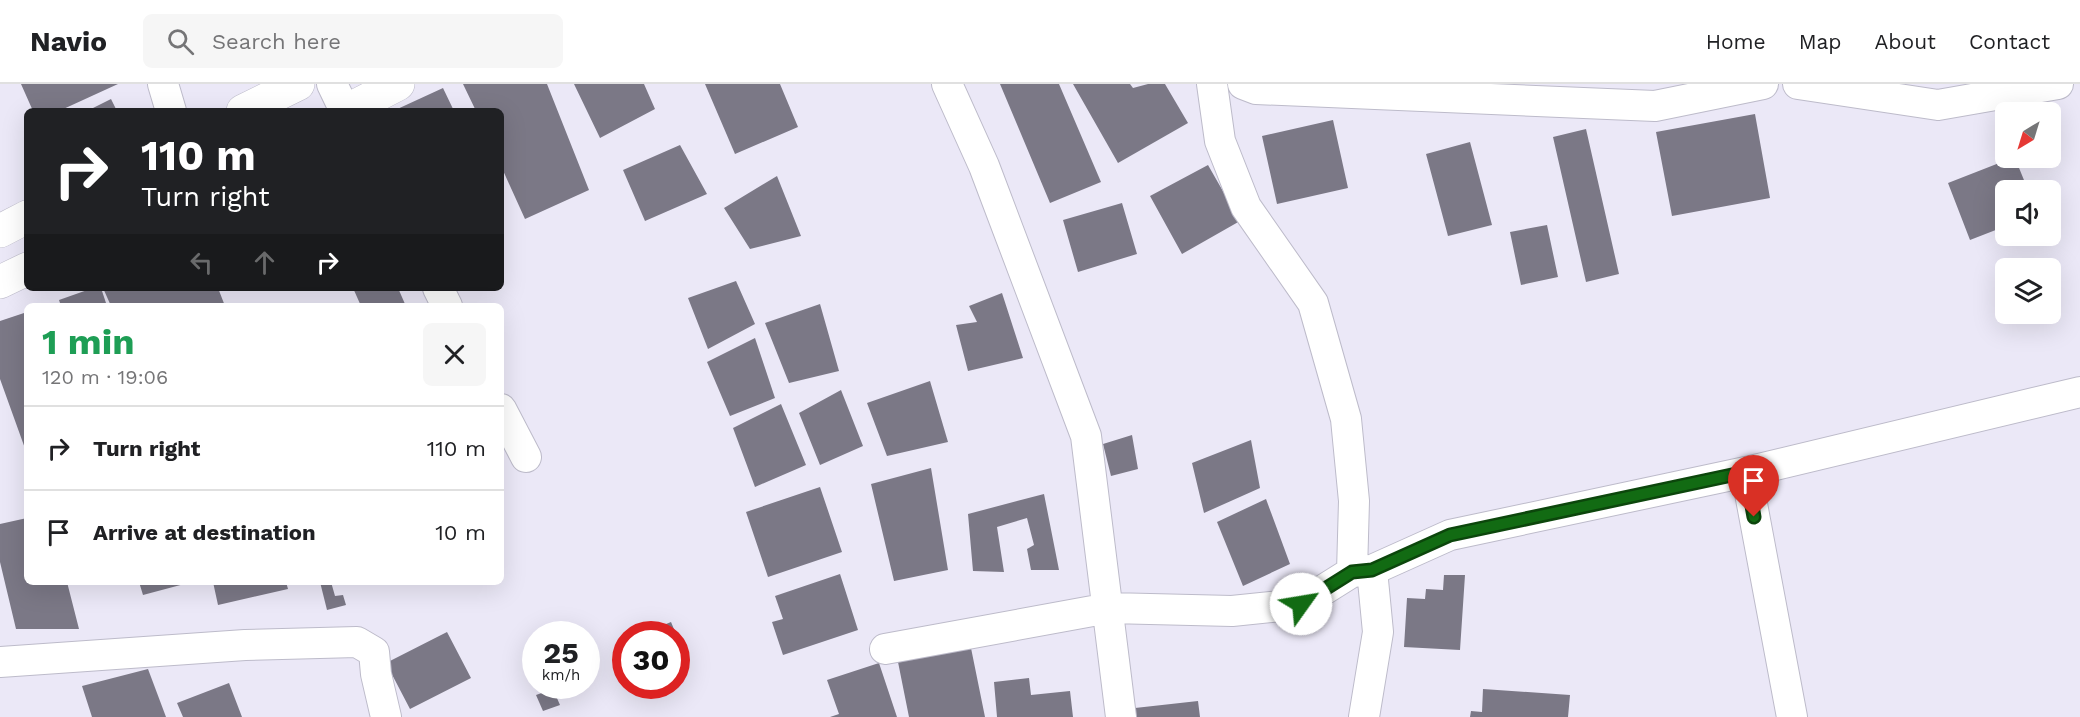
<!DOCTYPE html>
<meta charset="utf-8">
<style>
body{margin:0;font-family:"Work Sans",sans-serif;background:#f6f6f6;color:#202124;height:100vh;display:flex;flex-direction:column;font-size:22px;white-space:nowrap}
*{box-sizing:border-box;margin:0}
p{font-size:20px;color:#757577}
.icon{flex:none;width:33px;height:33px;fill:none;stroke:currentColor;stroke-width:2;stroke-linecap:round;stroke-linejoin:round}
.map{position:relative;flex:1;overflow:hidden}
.details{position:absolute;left:24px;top:219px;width:480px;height:282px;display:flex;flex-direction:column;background:#fff;border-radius:9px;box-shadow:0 6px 24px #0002}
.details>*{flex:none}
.top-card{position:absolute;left:24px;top:24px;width:480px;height:183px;border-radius:9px;box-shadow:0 6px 24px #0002;background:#202124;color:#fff;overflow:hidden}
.needle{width:39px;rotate:218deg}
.fabs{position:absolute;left:1995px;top:18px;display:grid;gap:12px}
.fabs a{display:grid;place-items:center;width:66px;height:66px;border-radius:9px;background:#fff;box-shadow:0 6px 24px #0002;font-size:30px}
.speed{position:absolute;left:522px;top:537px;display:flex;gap:12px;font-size:30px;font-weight:700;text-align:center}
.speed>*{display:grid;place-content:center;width:78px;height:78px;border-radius:50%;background:#fff;box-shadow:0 6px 24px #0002;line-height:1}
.speed small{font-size:15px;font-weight:400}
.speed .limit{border:9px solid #d22;background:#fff;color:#111}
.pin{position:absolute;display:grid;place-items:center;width:51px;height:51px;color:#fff;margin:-62px -26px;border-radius:50% 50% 50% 0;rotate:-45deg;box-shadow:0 0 6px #0007}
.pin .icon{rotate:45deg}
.me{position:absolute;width:66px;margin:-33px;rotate:58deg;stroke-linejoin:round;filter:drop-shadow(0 0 4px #0008)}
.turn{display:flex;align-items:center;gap:21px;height:126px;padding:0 18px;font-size:27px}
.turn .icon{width:78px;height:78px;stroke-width:2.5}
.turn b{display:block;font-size:42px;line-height:51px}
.lanes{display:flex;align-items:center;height:57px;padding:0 18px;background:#0003;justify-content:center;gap:30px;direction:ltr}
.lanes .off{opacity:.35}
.round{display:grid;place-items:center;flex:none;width:63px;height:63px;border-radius:9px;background:#f6f6f6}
.head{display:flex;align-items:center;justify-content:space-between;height:102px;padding:0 18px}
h1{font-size:36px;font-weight:700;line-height:45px;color:#1e9e55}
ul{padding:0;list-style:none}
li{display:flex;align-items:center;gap:18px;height:84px;padding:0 18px;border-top:2px solid #e0e0e0}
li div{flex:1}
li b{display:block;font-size:22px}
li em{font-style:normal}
header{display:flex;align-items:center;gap:36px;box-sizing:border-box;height:84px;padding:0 30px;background:#fff;border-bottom:2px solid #e0e0e0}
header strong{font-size:28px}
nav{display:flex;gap:33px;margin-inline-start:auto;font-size:21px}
.search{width:420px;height:54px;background:#f6f6f6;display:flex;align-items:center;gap:15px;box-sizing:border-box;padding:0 21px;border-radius:9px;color:#757577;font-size:22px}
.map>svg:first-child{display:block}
.building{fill:#7b7886}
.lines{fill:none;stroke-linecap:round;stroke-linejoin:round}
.street-casing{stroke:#bdbbca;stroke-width:32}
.primary-casing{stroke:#bdbbca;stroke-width:34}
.street{stroke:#fff;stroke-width:30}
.primary{stroke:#fff;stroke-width:33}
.route-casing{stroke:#0c460c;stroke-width:15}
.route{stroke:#126b13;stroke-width:10}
</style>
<header>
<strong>Navio</strong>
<div class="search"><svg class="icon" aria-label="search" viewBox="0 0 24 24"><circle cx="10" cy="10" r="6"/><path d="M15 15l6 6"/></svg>Search here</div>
<nav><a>Home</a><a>Map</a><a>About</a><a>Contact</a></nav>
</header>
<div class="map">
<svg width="2080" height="633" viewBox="0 0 2080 633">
<rect width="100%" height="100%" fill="#ebe8f7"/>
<path class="building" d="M21,0H118L59,27H33Z
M463,0H547L589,106L525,135L501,82V27H476Z
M574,0H644L655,25L600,54Z
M705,0H780L798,43L735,70Z
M1000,0H1059L1101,98L1050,119Z
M1073,0H1130L1133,4L1148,0H1165L1188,39L1118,79Z
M443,4L454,27H393Z
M111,15L117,27H87Z
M1755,30L1770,114L1672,132L1656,48Z
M1333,36L1348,104L1277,120L1262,52Z
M1586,45L1619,190L1586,198L1553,53Z
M1470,58L1492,141L1448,152L1426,70Z
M680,61L707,110L645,137L623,86Z
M2012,74H2015L2028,106H2006V142L1970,156L1948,99Z
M1208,81L1240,137L1182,170L1150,112Z
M777,92L801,152L750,165L724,124Z
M1122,119L1137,170L1078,188L1063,136Z
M1547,141L1558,193L1521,201L1510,148Z
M736,197L755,240L708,265L688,214Z
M93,204H101L107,222H61L59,216Z
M103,204H218L225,222H111Z
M353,204H398L405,220L401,222H361Z
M1002,209L1023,274L968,287L956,241L977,238L969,222Z
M820,220L839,287L789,299L765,239Z
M27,228V370L0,295V237Z
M755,254L775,314L730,332L707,278Z
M930,297L948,358L887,372L867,319Z
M841,306L863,362L820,381L799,329Z
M781,320L806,381L755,403L733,344Z
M1132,351L1138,385L1111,392L1103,360Z
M1251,356L1260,404L1204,429L1192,379Z
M931,384L948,486L894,497L871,400Z
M820,403L842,468L768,493L746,428Z
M1044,410L1059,486H1031L1027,465L1034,461L1027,434L997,443L1004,488L973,487L968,430Z
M1266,415L1290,480L1243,502L1217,438Z
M27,434V498H67L79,545H16L0,478V440Z
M840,490L858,546L783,571L772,538L783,535L775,512Z
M1444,491H1465L1460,566L1404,563L1407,514L1425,515L1426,505L1443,506Z
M139,498H188V499L143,511Z
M213,498H286L288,505L218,521Z
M320,498H331L335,512L343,511L346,521L327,526Z
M671,538L676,550H642Z
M447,548L471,594L410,625L386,579Z
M971,564L985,633H909L898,578Z
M879,579L897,633H830L839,630L827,596Z
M148,585L166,633H92L82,602Z
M1029,594L1031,611L1070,607L1073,633H997L994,598Z
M229,599L242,633H183L177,619Z
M641,602H672L645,612Z
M553,605L560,621L543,627L536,611Z
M1483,605L1570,611L1568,633H1470L1471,627L1482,628Z
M1198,617L1200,633H1127L1126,625Z"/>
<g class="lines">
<defs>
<path id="street" d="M163,0L171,27
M332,0L345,27
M947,0L984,82L1086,352L1121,633
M1212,0L1220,57L1246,123L1313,219L1346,335L1354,417L1352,488
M1243,0L1256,5L1655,22L1763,0
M1798,0L1938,21L2058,0
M438,204L447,222
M501,325L526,373
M1746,388L1792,633
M885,565L1109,524L1232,527L1301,520L1352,488L1372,486L1450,451L1746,388L2080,308
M0,578L245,561L357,558L374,568L376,590L386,633
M1364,633L1378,548L1372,486"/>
<path id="primary" d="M243,27L298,0
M346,27L398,0
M0,147L27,133
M0,198L27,185"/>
</defs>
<use href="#street" class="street-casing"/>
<use href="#primary" class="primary-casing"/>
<use href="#street" class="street"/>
<use href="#primary" class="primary"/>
</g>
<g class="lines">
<defs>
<path id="route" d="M1301,520L1352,488L1372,486L1450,451L1746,388L1754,433"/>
</defs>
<use href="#route" class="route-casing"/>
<use href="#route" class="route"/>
</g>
</svg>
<div class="fabs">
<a><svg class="needle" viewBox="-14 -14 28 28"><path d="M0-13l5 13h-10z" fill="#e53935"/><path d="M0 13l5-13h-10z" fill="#757577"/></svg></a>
<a><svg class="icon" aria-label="sound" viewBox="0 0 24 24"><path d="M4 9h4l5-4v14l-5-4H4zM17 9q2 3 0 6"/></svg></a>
<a><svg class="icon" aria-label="layers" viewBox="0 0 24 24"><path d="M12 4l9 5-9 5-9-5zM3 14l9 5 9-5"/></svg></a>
</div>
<div class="speed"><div>25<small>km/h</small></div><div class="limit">30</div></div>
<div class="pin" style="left:1754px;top:433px;background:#d93025"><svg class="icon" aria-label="arrive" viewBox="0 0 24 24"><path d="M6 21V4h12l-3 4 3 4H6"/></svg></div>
<svg class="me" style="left:1301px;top:520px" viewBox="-20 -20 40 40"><circle r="19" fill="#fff"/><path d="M0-13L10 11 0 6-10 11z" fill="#126b13"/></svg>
<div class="top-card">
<div class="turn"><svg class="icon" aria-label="right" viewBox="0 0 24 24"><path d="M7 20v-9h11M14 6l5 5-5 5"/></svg><div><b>110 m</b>Turn right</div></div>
<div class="lanes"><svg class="icon off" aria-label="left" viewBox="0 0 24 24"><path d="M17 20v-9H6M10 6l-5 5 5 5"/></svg><svg class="icon off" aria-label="ahead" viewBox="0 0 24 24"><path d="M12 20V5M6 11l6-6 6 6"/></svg><svg class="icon" aria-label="right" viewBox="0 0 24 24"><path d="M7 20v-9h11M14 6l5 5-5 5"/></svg></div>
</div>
<section class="details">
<div class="head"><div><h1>1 min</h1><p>120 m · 19:06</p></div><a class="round"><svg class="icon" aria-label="close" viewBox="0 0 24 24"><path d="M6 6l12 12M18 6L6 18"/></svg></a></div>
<ul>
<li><svg class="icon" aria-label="right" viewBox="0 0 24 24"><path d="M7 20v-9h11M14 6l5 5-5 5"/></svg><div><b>Turn right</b></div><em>110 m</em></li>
<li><svg class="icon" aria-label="arrive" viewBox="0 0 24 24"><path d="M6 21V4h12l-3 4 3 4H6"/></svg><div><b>Arrive at destination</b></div><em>10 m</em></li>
</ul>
</section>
</div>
